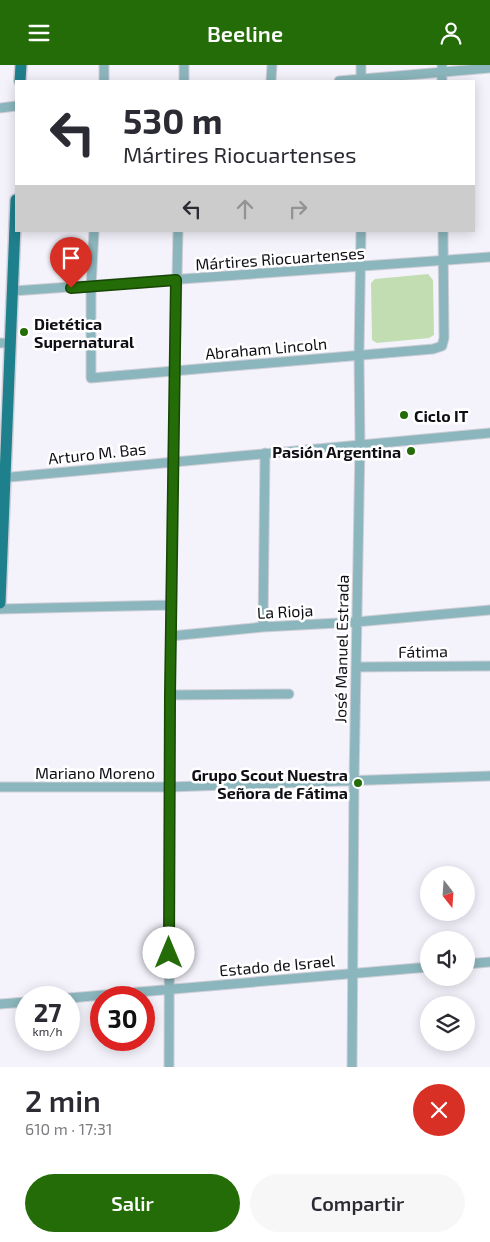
<!DOCTYPE html>
<html lang="es">
<meta charset="utf-8">
<style>
body{margin:0;font-family:"Exo 2",sans-serif;background:#f7f7f7;color:#2b2b33;height:100vh;display:flex;flex-direction:column;font-size:19px;white-space:nowrap}
*{box-sizing:border-box;margin:0}
p{font-size:16px;color:#7c7c81}
.icon{flex:none;width:28px;height:28px;fill:none;stroke:currentColor;stroke-width:2;stroke-linecap:round;stroke-linejoin:round}
.map{position:relative;height:1002px;overflow:hidden}
.sheet{display:flex;flex-direction:column;background:#fff;flex:1}
.sheet>*{flex:none}
.guide{position:absolute;left:15px;top:15px;width:460px;height:152px;border-radius:0px;box-shadow:0 2px 12px #0003;background:#fff;color:#2b2b33;overflow:hidden}
.needle{width:32px;rotate:163deg}
.tools{position:absolute;left:420px;top:801px;display:grid;gap:10px}
.tools a{display:grid;place-items:center;width:55px;height:55px;border-radius:50%;background:#fff;box-shadow:0 2px 12px #0003;font-size:25px}
.speed{position:absolute;left:15px;top:921px;display:flex;gap:10px;font-size:25px;font-weight:700;text-align:center}
.speed>*{display:grid;place-content:center;width:65px;height:65px;border-radius:50%;background:#fff;box-shadow:0 2px 12px #0003;line-height:1}
.speed small{font-size:12px;font-weight:400}
.speed .limit{border:8px solid #d22;background:#fff;color:#111}
.pin{position:absolute;display:grid;place-items:center;width:42px;height:42px;color:#fff;margin:-51px -21px;border-radius:50% 50% 50% 0;rotate:-45deg;box-shadow:0 0 5px #0007}
.pin .icon{rotate:45deg}
.me{position:absolute;width:55px;margin:-28px;rotate:0deg;stroke-linejoin:round;filter:drop-shadow(0 0 4px #0008)}
.turn{display:flex;align-items:center;gap:18px;height:105px;padding:0 25px;font-size:22px}
.turn .icon{width:65px;height:65px;stroke-width:2.5}
.turn b{display:block;font-size:35px;line-height:42px}
.lanes{display:flex;align-items:center;height:48px;padding:0 25px;background:#0003;justify-content:center;gap:25px;direction:ltr}
.lanes .off{opacity:.35}
.round{display:grid;place-items:center;flex:none;width:52px;height:52px;border-radius:26px;background:#f7f7f7}
.summary{display:flex;align-items:center;justify-content:space-between;height:85px;padding:0 25px}
h1{font-size:30px;font-weight:600;line-height:38px}
.cta{display:flex;gap:10px;margin-top:auto;padding:10px 25px}
.cta a{flex:1;height:58px;border-radius:30px;background:#246c08;color:#fff;font-size:20px;font-weight:600;line-height:58px;text-align:center}
.cta a+a{background:#f7f7f7;color:#2b2b33}
header{display:flex;justify-content:space-between;align-items:center;height:65px;padding:0 25px;background:#246c08;color:#fff;font-size:22px;font-weight:600}
.map>svg:first-child{display:block}
.green{fill:#c3ddb2}
.lines{fill:none;stroke-linecap:round;stroke-linejoin:round}
.minor-casing{stroke:#d0cfd7;stroke-width:11}
.major-casing{stroke:#d0cfd7;stroke-width:14}
.minor{stroke:#8cb6bd;stroke-width:9}
.major{stroke:#1f808d;stroke-width:11}
.route-casing{stroke:#174605;stroke-width:12}
.route{stroke:#246c08;stroke-width:9}
.poi-dot{fill:#246c08;stroke:#fff;stroke-width:2}
.labels{text-anchor:middle;dominant-baseline:central;stroke-width:5;stroke-linejoin:round;paint-order:stroke}
.street-label{font-size:16px;fill:#100f16;stroke:#fff}
.poi-label{font-size:16px;font-weight:bold;fill:#100f16;stroke:#fff;text-anchor:start}
</style>
<header><svg class="icon" aria-label="menu" viewBox="0 0 24 24"><path d="M4 6h16M4 12h16M4 18h16"/></svg>Beeline<svg class="icon" aria-label="person" viewBox="0 0 24 24"><circle cx="12" cy="8" r="4"/><path d="M4 21q1-7 8-7t8 7"/></svg></header>
<div class="map">
<svg width="490" height="1002" viewBox="0 0 490 1002">
<rect width="100%" height="100%" fill="#f4f3fc"/>
<path class="green" d="M428,209L433,215L434,270L429,273L377,278L372,275L371,218L375,214Z"/>
<g class="lines">
<defs>
<path id="minor" d="M442,0V16
M104,16V0
M184,16V0
M271,16L272,0
M339,16L490,3
M361,16V0
M0,43L16,41
M94,166L91,222V313L433,284L442,281L444,273L443,166
M13,226L490,192
M0,278H11
M0,413L490,368
M0,544L171,540
M263,562L265,388
M171,571L263,562L356,557L490,545
M356,602L490,601
M170,630L289,629
M0,722H170L490,711
M466,899L490,897
M69,933L429,902
M0,939L26,937
M169,1002L170,630L173,396L178,166
M352,1002L354,716L360,380L359,290L361,166"/>
<path id="major" d="M20,16L21,0
M0,538L16,135"/>
</defs>
<use href="#minor" class="minor-casing"/>
<use href="#major" class="major-casing"/>
<use href="#minor" class="minor"/>
<use href="#major" class="major"/>
</g>
<g class="lines">
<defs>
<path id="route" d="M71,223L176,215L170,630L169,888"/>
</defs>
<use href="#route" class="route-casing"/>
<use href="#route" class="route"/>
</g>
<g class="poi-dot">
<circle cx="24" cy="267" r="5"/>
<circle cx="404" cy="350" r="5"/>
<circle cx="411" cy="386" r="5"/>
<circle cx="358" cy="718" r="5"/>
</g>
<g class="labels">
<g class="street-label">
<text transform="translate(280 193) rotate(-4)">Mártires Riocuartenses</text>
<text transform="translate(266 283) rotate(-5)">Abraham Lincoln</text>
<text transform="translate(97 388) rotate(-6)">Arturo M. Bas</text>
<text transform="translate(285 546) rotate(-3)">La Rioja</text>
<text transform="translate(341 584) rotate(-89)">José Manuel Estrada</text>
<text transform="translate(423 586) rotate(-1)">Fátima</text>
<text x="95" y="707">Mariano Moreno</text>
<text transform="translate(277 900) rotate(-5)">Estado de Israel</text>
</g>
<g class="poi-label">
<text x="34" y="258">Dietética<tspan x="34" dy="18">Supernatural</tspan></text>
<text x="414" y="350">Ciclo IT</text>
<text x="401" y="386" text-anchor="end">Pasión Argentina</text>
<text x="348" y="709" text-anchor="end">Grupo Scout Nuestra<tspan x="348" dy="18">Señora de Fátima</tspan></text>
</g>
</g>
</svg>
<div class="tools">
<a><svg class="needle" viewBox="-14 -14 28 28"><path d="M0-13l5 13h-10z" fill="#e53935"/><path d="M0 13l5-13h-10z" fill="#7c7c81"/></svg></a>
<a><svg class="icon" aria-label="sound" viewBox="0 0 24 24"><path d="M4 9h4l5-4v14l-5-4H4zM17 9q2 3 0 6"/></svg></a>
<a><svg class="icon" aria-label="layers" viewBox="0 0 24 24"><path d="M12 4l9 5-9 5-9-5zM3 14l9 5 9-5"/></svg></a>
</div>
<div class="speed"><div>27<small>km/h</small></div><div class="limit">30</div></div>
<div class="pin" style="left:71px;top:223px;background:#d93025"><svg class="icon" aria-label="arrive" viewBox="0 0 24 24"><path d="M6 21V4h12l-3 4 3 4H6"/></svg></div>
<svg class="me" style="left:169px;top:888px" viewBox="-20 -20 40 40"><circle r="19" fill="#fff"/><path d="M0-13L10 11 0 6-10 11z" fill="#246c08"/></svg>
<div class="guide">
<div class="turn"><svg class="icon" aria-label="left" viewBox="0 0 24 24"><path d="M17 20v-9H6M10 6l-5 5 5 5"/></svg><div><b>530 m</b>Mártires Riocuartenses</div></div>
<div class="lanes"><svg class="icon" aria-label="left" viewBox="0 0 24 24"><path d="M17 20v-9H6M10 6l-5 5 5 5"/></svg><svg class="icon off" aria-label="ahead" viewBox="0 0 24 24"><path d="M12 20V5M6 11l6-6 6 6"/></svg><svg class="icon off" aria-label="right" viewBox="0 0 24 24"><path d="M7 20v-9h11M14 6l5 5-5 5"/></svg></div>
</div>
</div>
<section class="sheet">
<div class="summary"><div><h1>2 min</h1><p>610 m · 17:31</p></div><a class="round" style="background:#d93025;color:#fff"><svg class="icon" aria-label="close" viewBox="0 0 24 24"><path d="M6 6l12 12M18 6L6 18"/></svg></a></div>
<div class="cta"><a>Salir</a><a>Compartir</a></div>
</section>
